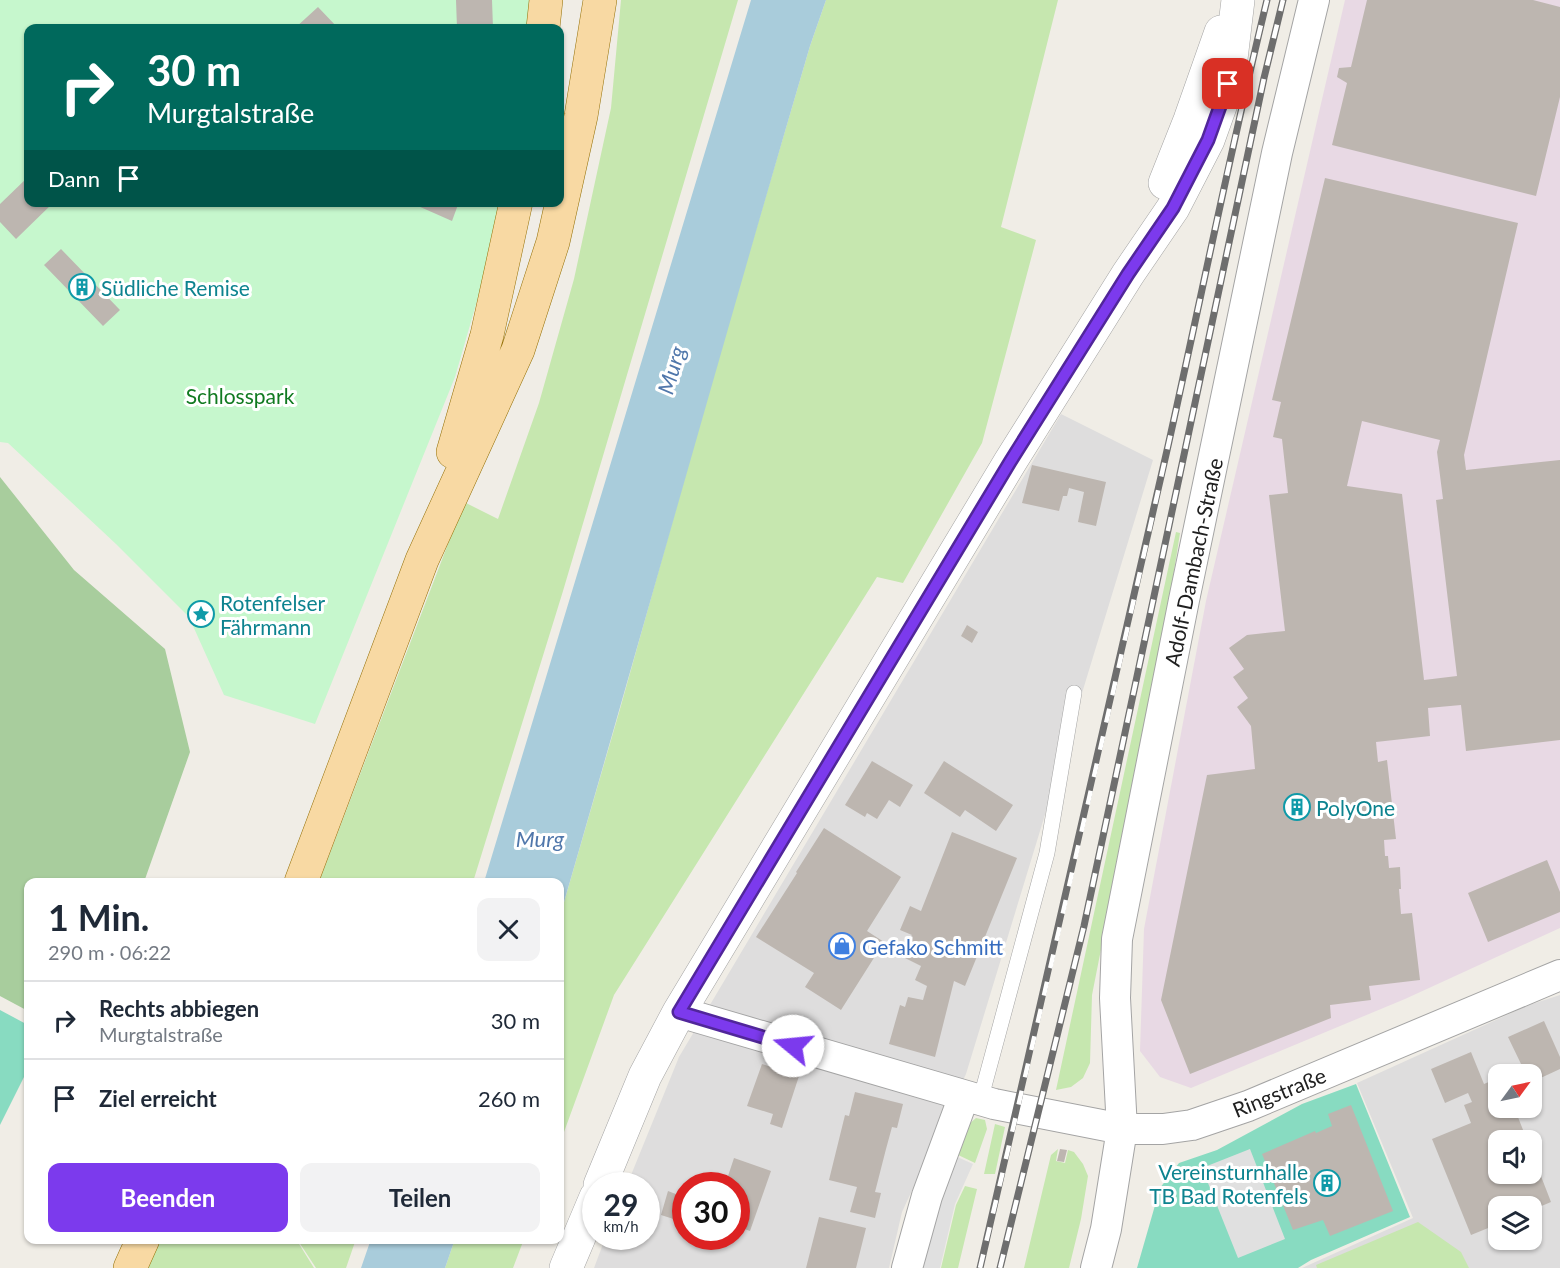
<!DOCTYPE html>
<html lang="de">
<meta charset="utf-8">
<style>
body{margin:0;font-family:Lato,sans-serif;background:#f2f2f3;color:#1f2937;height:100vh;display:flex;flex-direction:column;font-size:22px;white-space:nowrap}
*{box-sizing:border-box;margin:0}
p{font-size:20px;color:#747a83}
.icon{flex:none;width:33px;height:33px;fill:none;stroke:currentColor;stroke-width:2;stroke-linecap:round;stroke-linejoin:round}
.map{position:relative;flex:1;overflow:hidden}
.panel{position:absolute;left:24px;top:878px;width:540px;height:366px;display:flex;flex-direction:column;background:#fff;border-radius:12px;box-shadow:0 2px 4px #0004}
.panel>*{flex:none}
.guide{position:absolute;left:24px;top:24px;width:540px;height:183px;border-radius:12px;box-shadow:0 2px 4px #0004;background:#00695c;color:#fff;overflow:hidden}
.needle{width:39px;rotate:57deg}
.fabs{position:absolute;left:1488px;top:1064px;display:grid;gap:12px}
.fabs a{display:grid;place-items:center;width:54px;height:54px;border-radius:12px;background:#fff;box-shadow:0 2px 4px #0004;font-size:30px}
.speed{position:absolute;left:582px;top:1172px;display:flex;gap:12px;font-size:30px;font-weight:700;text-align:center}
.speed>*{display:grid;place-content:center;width:78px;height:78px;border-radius:50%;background:#fff;box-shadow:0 2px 4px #0004;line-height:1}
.speed small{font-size:15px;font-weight:400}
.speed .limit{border:9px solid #d22;background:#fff;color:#111}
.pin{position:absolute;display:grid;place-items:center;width:51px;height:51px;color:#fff;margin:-26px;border-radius:12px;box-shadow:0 3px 9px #0006}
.me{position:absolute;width:66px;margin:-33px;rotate:287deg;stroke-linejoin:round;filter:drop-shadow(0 0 4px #0008)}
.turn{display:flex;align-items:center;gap:21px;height:126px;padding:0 24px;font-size:27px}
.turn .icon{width:78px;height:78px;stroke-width:2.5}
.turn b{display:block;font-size:42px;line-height:51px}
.then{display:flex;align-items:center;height:57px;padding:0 24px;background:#0003;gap:12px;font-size:22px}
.round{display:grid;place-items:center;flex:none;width:63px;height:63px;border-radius:12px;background:#f2f2f3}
.summary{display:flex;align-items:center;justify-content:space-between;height:102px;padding:0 24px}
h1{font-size:36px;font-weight:700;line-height:45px}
.cta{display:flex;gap:12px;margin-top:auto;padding:12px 24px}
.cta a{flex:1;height:69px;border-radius:12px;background:#7c3aed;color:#fff;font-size:24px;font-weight:700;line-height:69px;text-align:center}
.cta a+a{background:#f2f2f3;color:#1f2937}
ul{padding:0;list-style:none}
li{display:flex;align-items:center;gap:18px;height:78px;padding:0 24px;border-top:2px solid #e0e1e3}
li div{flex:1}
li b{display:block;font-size:22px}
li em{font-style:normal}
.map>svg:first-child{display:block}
.residential{fill:#dedddd;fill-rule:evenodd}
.industrial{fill:#e8d9e4}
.grass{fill:#c6e7af}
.forest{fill:#a8cd9d}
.park{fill:#c6f7cd}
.pitch{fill:#88dbc1}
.parking{fill:#e0e0e0}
.water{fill:#a9ccdb}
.building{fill:#bdb6b0;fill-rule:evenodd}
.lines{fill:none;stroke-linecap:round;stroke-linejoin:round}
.service-casing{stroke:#a4a4a4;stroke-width:16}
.minor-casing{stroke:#a4a4a4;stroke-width:32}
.tertiary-casing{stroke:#a4a4a4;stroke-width:34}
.primary-casing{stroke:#947007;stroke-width:34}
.service{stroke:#fff;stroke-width:15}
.minor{stroke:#fff;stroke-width:30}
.tertiary{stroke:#fff;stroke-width:33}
.primary{stroke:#f8d9a3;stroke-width:33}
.rail-casing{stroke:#6e6e6e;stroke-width:7}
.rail{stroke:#fff;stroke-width:4.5;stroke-dasharray:14;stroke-linecap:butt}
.route-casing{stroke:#51269a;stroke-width:15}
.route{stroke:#7c3aed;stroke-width:10}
.labels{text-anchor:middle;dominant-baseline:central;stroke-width:6;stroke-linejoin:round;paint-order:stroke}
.culture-label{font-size:21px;fill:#0d838f;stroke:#fff;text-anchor:start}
.park-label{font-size:21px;fill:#117a21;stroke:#fff}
.street-label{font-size:21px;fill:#202020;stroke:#fff}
.shop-label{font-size:21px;fill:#366cbe;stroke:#fff;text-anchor:start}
.water-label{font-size:22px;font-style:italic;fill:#5077ab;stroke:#fff}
</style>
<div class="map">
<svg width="1560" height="1268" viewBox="0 0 1560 1268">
<rect width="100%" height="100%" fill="#f0ede6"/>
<path class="residential" d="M1061,414L1153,460L966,1074L902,1212L889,1268H594L606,1236H646V1185H627L679,1057ZM686,1185H736V1236H686Z
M1560,995V1268H1302L1413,1218L1357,1083L1529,1005ZM1498,1074H1532V1107H1498ZM1498,1140H1532V1173H1498ZM1498,1206H1532V1239H1498Z"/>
<path class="industrial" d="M1345,0H1560V928L1405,999L1191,1088L1160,1077L1140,1051L1144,929L1206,601Z"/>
<path class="grass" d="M621,0H738L563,591L473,882H319L464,502L498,519L539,403L574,279L611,108Z
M826,0H1058L1001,227L1036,240L982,443L903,583L877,577L614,995L560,1143V916L620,709L715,369L810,46Z
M1176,532L1180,533L1168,609L1092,995L1090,1063L1083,1078L1071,1087L1056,1090Z
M976,1118L985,1120L987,1129L975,1163L954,1153L961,1131Z
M995,1124L1005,1127L995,1174H984Z
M1058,1149L1056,1161L1065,1163L1068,1150L1074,1152L1083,1164L1088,1176L1081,1219L1069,1268H1024L1051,1155Z
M965,1186L977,1189L958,1268H941L956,1205Z
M1418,1222L1461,1252L1469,1268H1317L1316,1265Z
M160,1239H296L314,1268H146Z
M297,1239H356L346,1268H316Z
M455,1239H524L513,1268H445Z"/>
<path class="forest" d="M0,477L74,570L165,649L190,752L144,882H28V1011L0,996Z"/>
<path class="park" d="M0,0H532L530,28H28V202L502,203L490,256L455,377L315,724L224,695L189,617L116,544L8,443L0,442Z"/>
<path class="pitch" d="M0,1010L28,1025V1069L0,1125Z
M1356,1084L1410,1217L1311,1260L1298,1268H1137L1160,1188L1179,1163L1217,1150L1302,1104Z"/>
<path class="parking" d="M1250,1149L1285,1239L1238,1258L1202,1168Z
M953,1155L973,1164L955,1204L940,1268H917Z"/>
<path class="water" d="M751,0H826L810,46C725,335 644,626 560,916V882H484Z
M371,1239H455L445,1268H361Z"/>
<path class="building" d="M456,0H492L493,28H457Z
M1367,0H1533L1560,7V97L1536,196L1332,145L1347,83L1337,77L1339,68L1351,67Z
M318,7L338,28H295Z
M28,177V202H54L16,239L0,222V204Z
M1325,178L1518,223L1464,455L1466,470L1560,460V740L1466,751L1461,705L1428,708L1430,736L1376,742L1378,762L1387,760L1396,839L1384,840L1385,856H1388L1389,868L1400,867L1401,889H1399L1401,914L1412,913L1420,980L1369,986L1371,1000L1330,1005L1331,1018L1190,1074L1161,1000L1207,775L1255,769L1251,726L1237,707L1248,698L1233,677L1244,669L1229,648L1247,635L1285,631L1269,495L1288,493L1282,439L1273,437L1281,402L1272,400ZM1362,421L1440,440L1437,452L1443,499L1436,500L1457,676L1424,680L1402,494L1347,486Z
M420,202H459L452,221L418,206Z
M61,249L120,310L103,326L44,265Z
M1032,465L1106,482L1096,526L1078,522L1084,492L1069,488L1067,496H1063L1059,511L1022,503Z
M967,625L978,632L972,643L961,636Z
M872,761L913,785L900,807L889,800L877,819L867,813L865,817L845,805Z
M944,761L1013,805L996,831L965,810L960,817L924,793Z
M824,828L901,877L867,931L884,942L841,1010L805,987L814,973L756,937L797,873L796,872Z
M952,832L1017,858L965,986L954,981L935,1057L889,1044L900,1005L905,1007L908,997L923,1000L927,986L915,980L921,966L905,958L913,937L911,936L912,935L900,930L910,906L921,911Z
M1547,860L1560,892V912L1488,942L1468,893Z
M1544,1021L1560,1057V1069L1532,1082V1074H1504L1522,1066L1508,1037Z
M1471,1052L1484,1084L1498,1078V1107H1514L1527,1140H1498V1173H1532V1153L1551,1202L1532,1210V1206H1498V1224L1471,1235L1432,1139L1471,1123L1464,1105L1472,1102L1468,1093L1445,1103L1431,1069Z
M762,1064L799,1076L782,1128L770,1124L773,1114L747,1106Z
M855,1092L903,1104L897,1128L892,1127L886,1149L875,1192L881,1193L875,1218L850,1212L857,1187L829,1180L845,1115L849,1116Z
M1351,1105L1393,1211L1330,1236L1323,1220L1293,1230L1262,1154L1315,1131L1316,1133L1332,1126L1328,1114Z
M1060,1149L1067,1150L1064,1162L1057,1161Z
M734,1158L771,1171L750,1231L736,1226V1185H725Z
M668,1191L686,1198V1223L661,1215Z
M819,1217L866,1228L856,1268H806Z"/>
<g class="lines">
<defs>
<path id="service" d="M980,1101L1047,853L1074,693"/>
<path id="minor" d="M679,1012L994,1104L1122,1129H1163L1192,1125L1248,1106L1560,975
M907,1268L927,1196L964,1096
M1096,1268L1106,1229L1122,1129L1115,998L1117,939L1184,600L1277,153L1314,0"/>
<path id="tertiary" d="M1165,183L1190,120L1221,32
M600,1185L645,1076L679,1012L1010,462L1128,274L1173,208L1208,140L1228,84L1238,0
M566,1268L596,1197"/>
<path id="primary" d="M543,28L546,0
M453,452L487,335L516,202
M301,882L422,560L518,350L553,242L581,116L600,0
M130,1268L143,1239"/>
</defs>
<use href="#service" class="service-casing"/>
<use href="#minor" class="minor-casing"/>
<use href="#tertiary" class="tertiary-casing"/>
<use href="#primary" class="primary-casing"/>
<use href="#service" class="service"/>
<use href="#minor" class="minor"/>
<use href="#tertiary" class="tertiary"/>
<use href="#primary" class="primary"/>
<defs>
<path id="rail" d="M980,1268C1045,995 1107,721 1168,446C1201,298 1231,148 1267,0
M1000,1268L1084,926L1264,78L1283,0"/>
</defs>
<use href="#rail" class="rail-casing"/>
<use href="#rail" class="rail"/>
</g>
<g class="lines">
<defs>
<path id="route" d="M793,1046L679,1012L1010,462L1128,274L1173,208L1208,140L1228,84"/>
</defs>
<use href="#route" class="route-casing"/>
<use href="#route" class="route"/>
</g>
<defs>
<symbol id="building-ring" viewBox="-11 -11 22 22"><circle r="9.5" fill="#fff" stroke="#0f9aa8" stroke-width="1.5"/><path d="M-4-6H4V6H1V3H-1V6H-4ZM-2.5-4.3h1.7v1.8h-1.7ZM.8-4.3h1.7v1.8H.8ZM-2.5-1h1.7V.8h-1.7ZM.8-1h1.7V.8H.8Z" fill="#0f9aa8"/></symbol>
<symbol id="sight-ring" viewBox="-11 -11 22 22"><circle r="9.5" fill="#fff" stroke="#0f9aa8" stroke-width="1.5"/><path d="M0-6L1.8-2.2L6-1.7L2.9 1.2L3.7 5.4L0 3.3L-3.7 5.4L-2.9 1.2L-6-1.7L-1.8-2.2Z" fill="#0f9aa8"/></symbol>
<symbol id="shop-ring" viewBox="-11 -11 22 22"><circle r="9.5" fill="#fff" stroke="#3f7fe0" stroke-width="1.5"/><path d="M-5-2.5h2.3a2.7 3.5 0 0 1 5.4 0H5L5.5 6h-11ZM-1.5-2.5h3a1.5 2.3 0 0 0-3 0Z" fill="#3f7fe0"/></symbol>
</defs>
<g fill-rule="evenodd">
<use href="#building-ring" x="67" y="272" width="30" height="30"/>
<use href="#sight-ring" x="186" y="599" width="30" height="30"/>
<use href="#building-ring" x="1282" y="792" width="30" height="30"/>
<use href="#shop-ring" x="827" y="931" width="30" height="30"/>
<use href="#building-ring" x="1312" y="1168" width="30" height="30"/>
</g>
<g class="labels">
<g class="culture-label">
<text x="101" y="287">Südliche Remise</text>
<text x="220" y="602">Rotenfelser<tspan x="220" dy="24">Fährmann</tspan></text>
<text x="1316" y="807">PolyOne</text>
<text x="1308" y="1171" text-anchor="end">Vereinsturnhalle<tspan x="1308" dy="24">TB Bad Rotenfels</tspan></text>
</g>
<g class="park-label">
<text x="240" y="395">Schlosspark</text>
</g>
<g class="street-label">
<text transform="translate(1193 562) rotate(-78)">Adolf-Dambach-Straße</text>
<text transform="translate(1279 1092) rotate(-22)">Ringstraße</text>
</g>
<g class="shop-label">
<text x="862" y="946">Gefako Schmitt</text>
</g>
<g class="water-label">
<text transform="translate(671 370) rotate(-74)">Murg</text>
<text x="540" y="838">Murg</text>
</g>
</g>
</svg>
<div class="fabs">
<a><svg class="needle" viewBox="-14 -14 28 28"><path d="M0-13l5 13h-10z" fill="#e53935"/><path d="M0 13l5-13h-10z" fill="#747a83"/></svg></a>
<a><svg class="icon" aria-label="sound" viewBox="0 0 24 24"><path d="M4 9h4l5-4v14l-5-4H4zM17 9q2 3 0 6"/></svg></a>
<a><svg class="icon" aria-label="layers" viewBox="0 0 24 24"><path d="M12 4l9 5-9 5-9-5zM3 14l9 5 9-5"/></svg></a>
</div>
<div class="speed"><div>29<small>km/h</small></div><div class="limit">30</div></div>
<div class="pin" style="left:1228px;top:84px;background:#d93025"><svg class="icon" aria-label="arrive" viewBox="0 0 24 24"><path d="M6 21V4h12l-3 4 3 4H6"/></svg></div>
<svg class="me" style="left:793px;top:1046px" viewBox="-20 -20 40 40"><circle r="19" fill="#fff"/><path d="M0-13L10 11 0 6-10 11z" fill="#7c3aed"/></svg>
<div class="guide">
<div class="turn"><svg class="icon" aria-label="right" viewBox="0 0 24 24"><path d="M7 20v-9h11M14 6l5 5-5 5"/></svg><div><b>30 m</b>Murgtalstraße</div></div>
<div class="then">Dann<svg class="icon" aria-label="arrive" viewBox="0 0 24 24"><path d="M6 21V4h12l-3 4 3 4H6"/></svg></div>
</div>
<section class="panel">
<div class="summary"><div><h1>1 Min.</h1><p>290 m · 06:22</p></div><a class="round"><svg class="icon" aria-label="close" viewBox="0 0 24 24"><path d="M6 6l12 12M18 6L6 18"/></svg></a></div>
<ul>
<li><svg class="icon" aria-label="right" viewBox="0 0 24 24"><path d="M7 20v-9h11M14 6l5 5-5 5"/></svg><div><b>Rechts abbiegen</b><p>Murgtalstraße</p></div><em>30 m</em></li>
<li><svg class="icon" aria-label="arrive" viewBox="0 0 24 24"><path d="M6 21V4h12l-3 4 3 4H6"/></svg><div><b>Ziel erreicht</b></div><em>260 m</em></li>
</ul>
<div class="cta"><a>Beenden</a><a>Teilen</a></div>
</section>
</div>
